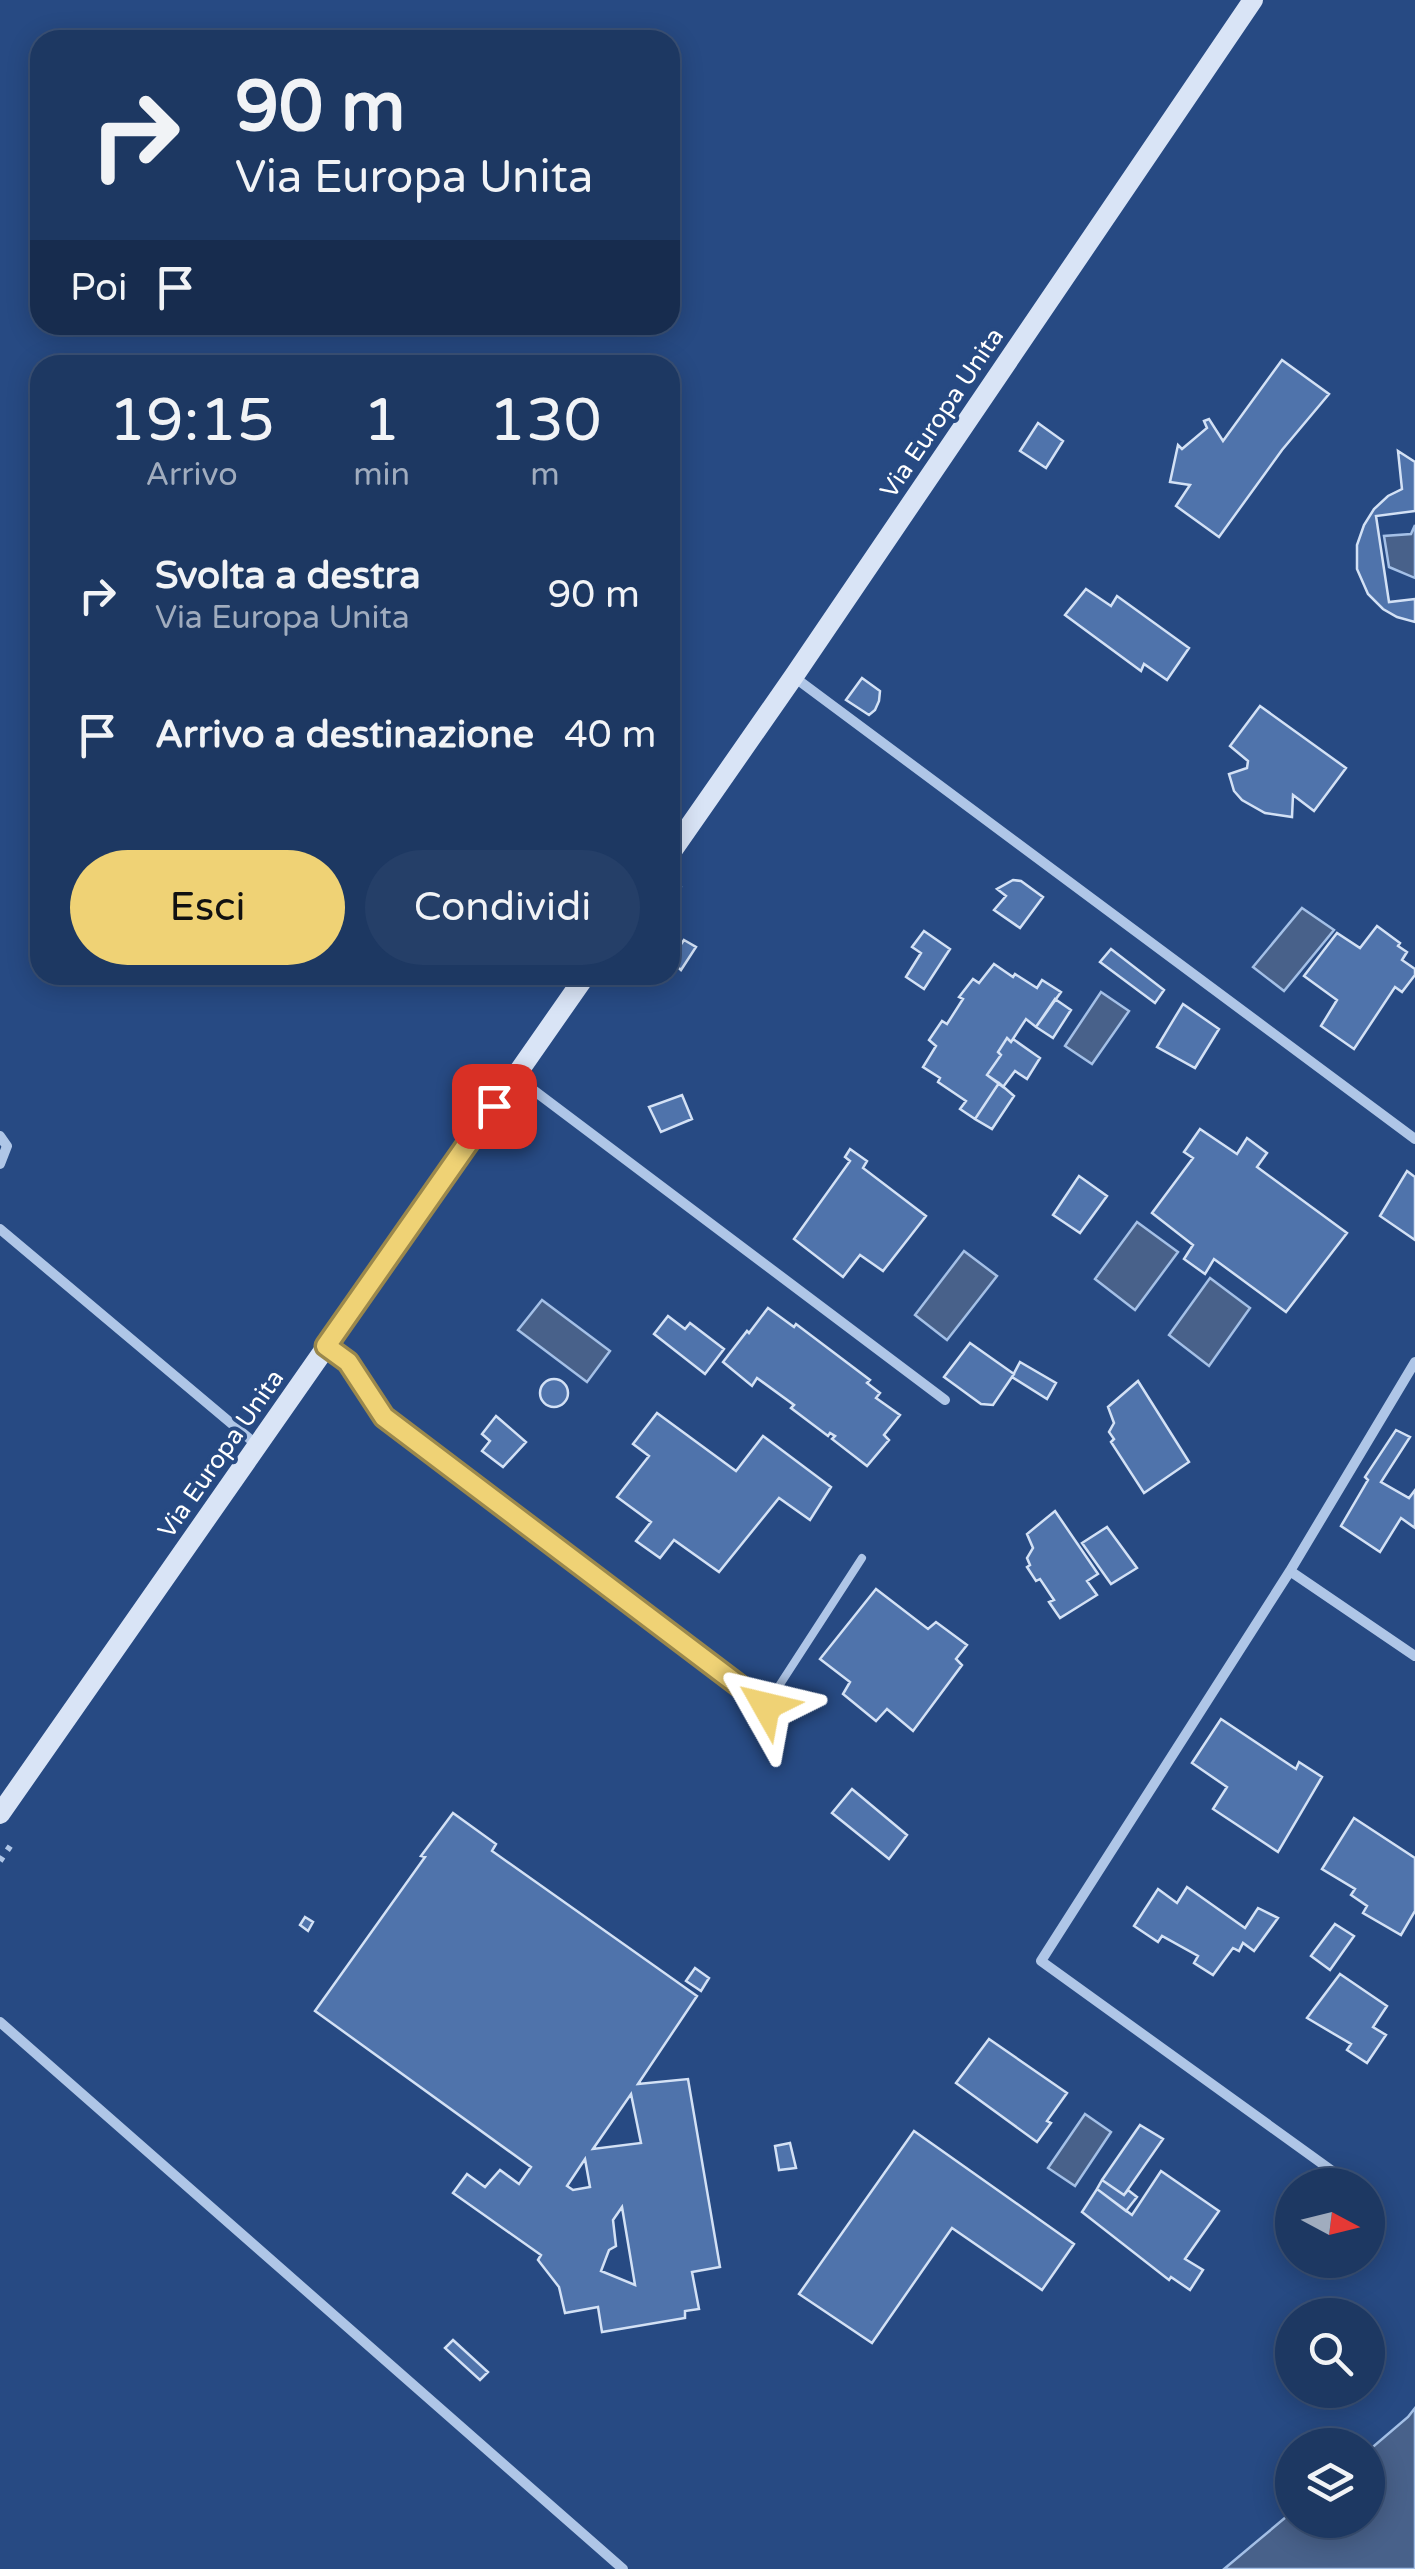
<!DOCTYPE html>
<html lang="it">
<style>
body{margin:0;font-family:"Varela Round",sans-serif;background:#253f68;color:#f1f3f6;height:100vh;display:flex;flex-direction:column;font-size:38px;white-space:nowrap}
*{box-sizing:border-box;margin:0}
p{font-size:32px;color:#a0acbe}
.icon{flex:none;width:55px;height:55px;fill:none;stroke:currentColor;stroke-width:2;stroke-linecap:round;stroke-linejoin:round}
.map{position:relative;flex:1;overflow:hidden}
.panel{position:absolute;left:30px;top:355px;width:650px;height:630px;display:flex;flex-direction:column;background:#1d3862;border-radius:30px;box-shadow:0 5px 25px #0003,0 0 0 2px #3b5277}
.panel>*{flex:none}
.banner{position:absolute;left:30px;top:30px;width:650px;height:305px;border-radius:30px;box-shadow:0 5px 25px #0003,0 0 0 2px #3b5277;background:#1d3862;color:#f1f3f6;overflow:hidden}
.needle{width:65px;rotate:97deg}
.tools{position:absolute;left:1275px;top:2168px;display:grid;gap:20px}
.tools a{display:grid;place-items:center;width:110px;height:110px;border-radius:50%;background:#1d3862;box-shadow:0 5px 25px #0003,0 0 0 2px #3b5277;font-size:50px}
.pin{position:absolute;display:grid;place-items:center;width:85px;height:85px;color:#fff;margin:-42px;border-radius:20px;box-shadow:0 5px 15px #0006}
.me{position:absolute;width:110px;margin:-55px;rotate:307deg;stroke-linejoin:round;filter:drop-shadow(0 0 8px #0008)}
.turn{display:flex;align-items:center;gap:35px;height:210px;padding:0 40px;font-size:45px}
.turn .icon{width:130px;height:130px;stroke-width:2.5}
.turn b{display:block;font-size:70px;line-height:85px}
.then{display:flex;align-items:center;height:95px;padding:0 40px;background:#0003;gap:20px;font-size:38px}
.eta{display:flex;justify-content:space-evenly;align-items:center;height:170px;text-align:center}
.eta b{font-size:60px;font-weight:600;line-height:70px}
.cta{display:flex;gap:20px;margin-top:auto;padding:20px 40px}
.cta a{flex:1;height:115px;border-radius:60px;background:#efd275;color:#111;font-size:40px;font-weight:600;line-height:115px;text-align:center}
.cta a+a{background:#253f68;color:#f1f3f6}
ul{padding:0;list-style:none}
li{display:flex;align-items:center;gap:30px;height:140px;padding:0 40px}
li div{flex:1}
li b{display:block;font-size:38px}
li em{font-style:normal}
.map>svg:first-child{display:block}
.water{fill:#48618a;stroke:#a4c0e7;stroke-width:2.5}
.building{fill:#4f73ab;stroke:#d3e1f5;stroke-width:2.5;fill-rule:evenodd}
.lines{fill:none;stroke-linecap:round;stroke-linejoin:round}
.path{stroke:#afc6e7;stroke-width:6;stroke-dasharray:5 8;stroke-linecap:butt}
.lane{stroke:#afc6e7;stroke-width:8}
.street{stroke:#afc6e7;stroke-width:10}
.secondary{stroke:#d9e4f6;stroke-width:20}
.route-casing{stroke:#9b884c;stroke-width:25}
.route{stroke:#efd275;stroke-width:18}
.labels{text-anchor:middle;dominant-baseline:central;stroke-width:8;stroke-linejoin:round;paint-order:stroke}
.street-label{font-size:25px;fill:#fff;stroke:#274a83}
</style>
<div class="map">
<svg width="1415" height="2569" viewBox="0 0 1415 2569">
<rect width="100%" height="100%" fill="#274a83"/>
<path class="water" d="M1415,525V578L1389,567L1384,536L1411,534Z
M1302,908L1334,930L1284,991L1253,967Z
M1101,992L1129,1011L1092,1064L1065,1046Z
M1137,1222L1178,1252L1135,1310L1095,1279Z
M964,1251L997,1276L947,1340L915,1315Z
M1210,1278L1250,1308L1209,1366L1169,1335Z
M542,1300L610,1351L587,1382L518,1330Z
M1085,2114L1111,2132L1075,2186L1048,2168Z
M1415,2408V2569H1224L1292,2512V2520H1368V2451L1408,2417Z"/>
<path class="building" d="M1282,360L1329,394L1282,450L1219,537L1176,506L1190,485L1170,482L1178,445L1182,449L1207,428L1204,421L1209,419L1223,441Z
M1038,423L1063,441L1046,468L1020,451Z
M1398,451L1415,462V511L1376,516L1389,602L1415,599V622L1397,617L1383,609L1368,594L1357,569V545L1364,525L1374,509L1388,496L1402,489Z
M1086,589L1111,606L1117,596L1189,648L1167,680L1144,664L1141,671L1065,615Z
M862,678L880,691L879,701L875,710L869,715L846,700Z
M1260,706L1346,768L1314,811L1293,795L1292,817L1265,813L1242,800L1234,791L1229,774L1247,768L1248,761L1230,746Z
M1013,880L1021,881L1043,897L1020,928L994,910L1006,896L997,889Z
M1377,926L1400,943L1398,946L1407,952L1402,960L1415,969V975L1402,992L1395,987L1354,1049L1321,1026L1337,1000L1304,976L1337,933L1360,948Z
M924,931L950,949L924,989L906,977L921,953L912,947Z
M684,940L696,947L681,970L670,960Z
M1111,949L1164,990L1155,1003L1100,962Z
M994,964L1013,977L1015,974L1037,988L1042,980L1061,992L1036,1027L1026,1019L1011,1042L1007,1038L998,1052L1001,1055L987,1075L999,1083L975,1119L960,1109L966,1101L938,1082L940,1078L923,1067L936,1046L929,1040L942,1021L947,1024L963,999L959,997L973,979L979,983Z
M1055,999L1071,1010L1053,1038L1036,1027Z
M1183,1004L1219,1029L1195,1068L1157,1047Z
M1007,1038L1011,1042L1013,1039L1040,1058L1027,1079L1015,1071L1003,1087L987,1075L1001,1055L998,1052Z
M999,1083L1014,1096L992,1129L975,1119Z
M682,1095L692,1119L661,1132L649,1107Z
M1200,1129L1237,1154L1247,1138L1267,1153L1257,1167L1347,1233L1286,1312L1214,1259L1205,1274L1184,1259L1193,1245L1152,1213L1193,1158L1184,1152Z
M850,1149L867,1161L863,1168L926,1216L883,1271L860,1255L843,1277L794,1239L850,1161L845,1157Z
M1407,1171L1415,1177V1240L1380,1216Z
M1079,1176L1107,1196L1080,1233L1053,1215Z
M768,1308L794,1327L796,1324L870,1380L867,1383L880,1393L876,1398L900,1415L884,1435L889,1440L867,1466L832,1439L835,1436L830,1433L828,1436L791,1408L794,1405L757,1378L752,1386L723,1362L747,1331L749,1333Z
M668,1316L685,1329L690,1323L724,1349L705,1374L654,1334Z
M970,1343L1014,1374L993,1405L981,1404L944,1377Z
M1020,1362L1056,1383L1047,1399L1012,1377Z
M540 1393a14 14 0 1 1 28 0a14 14 0 1 1-28 0Z
M1138,1381L1189,1462L1144,1493L1111,1442L1114,1439L1109,1432L1114,1423L1108,1407Z
M657,1413L736,1471L763,1436L831,1487L810,1520L779,1498L719,1572L674,1540L660,1558L636,1541L651,1522L617,1497L649,1456L633,1444Z
M496,1416L526,1442L503,1467L482,1451L490,1441L482,1434Z
M1396,1430L1410,1437L1381,1482L1409,1498L1415,1490V1528L1401,1518L1380,1552L1341,1526L1368,1480L1365,1477Z
M1055,1511L1098,1574L1087,1581L1097,1595L1060,1618L1049,1602L1054,1600L1040,1579L1036,1581L1027,1567L1030,1565L1027,1558L1033,1548L1027,1534Z
M1107,1527L1137,1568L1111,1584L1082,1543Z
M876,1589L928,1629L936,1622L967,1645L956,1659L962,1665L913,1731L887,1709L876,1721L843,1694L850,1682L820,1659Z
M1221,1719L1296,1769L1299,1762L1322,1777L1278,1852L1213,1809L1227,1787L1192,1763Z
M852,1789L907,1835L889,1859L832,1813Z
M453,1813L496,1844L492,1851L697,1996L638,2084L688,2079L720,2267L692,2272L699,2309L685,2311V2318L602,2332L598,2307L565,2313L559,2287L538,2260L541,2255L453,2193L467,2174L485,2187L500,2170L519,2184L531,2167L315,2011L425,1857L421,1856ZM631,2094L641,2143L593,2149ZM585,2159L590,2187L573,2190L567,2186ZM622,2207L635,2285L601,2271L609,2250L616,2246L613,2220Z
M1354,1818L1415,1858V1911L1401,1935L1363,1913L1367,1906L1351,1895L1355,1889L1322,1869Z
M1187,1887L1245,1928L1258,1908L1278,1918L1254,1951L1243,1943L1239,1951L1233,1948L1213,1975L1194,1963L1198,1956L1162,1936L1158,1942L1134,1926L1158,1889L1177,1903Z
M305,1917L313,1922L308,1931L300,1925Z
M1335,1924L1354,1936L1330,1970L1311,1956Z
M695,1968L709,1978L701,1991L686,1981Z
M1340,1974L1387,2006L1373,2027L1386,2035L1367,2063L1347,2050L1351,2044L1307,2018Z
M989,2039L1067,2093L1047,2121L1051,2123L1037,2142L956,2083Z
M1140,2125L1163,2139L1124,2195L1102,2180Z
M914,2131L1074,2244L1042,2290L952,2228L872,2343L799,2294Z
M790,2143L796,2168L779,2170L775,2146Z
M1161,2171L1219,2211L1185,2259L1203,2270L1190,2290L1171,2277L1169,2280L1082,2212L1097,2189L1132,2215Z
M1102,2180L1124,2195L1128,2190L1137,2197L1126,2211L1097,2189Z
M453,2340L488,2372L480,2380L445,2348Z"/>
<g class="lines">
<path class="path" d="M670,900L680,885
M0,1861L11,1845"/>
<path class="lane" d="M330,1349L348,1362L384,1417L766,1706L862,1558"/>
<path class="street" d="M794,677L1415,1139
M516,1077L945,1400
M0,1136L7,1146L0,1164
M0,1229L257,1445
M1290,1571L1415,1656
M0,2022L623,2569
M1342,2178L1041,1961L1290,1571L1415,1362"/>
<path class="secondary" d="M670,854L794,676L1253,0
M0,1814L586,975"/>
</g>
<g class="lines">
<defs>
<path id="route" d="M494,1106L326,1346L348,1362L384,1417L766,1706"/>
</defs>
<use href="#route" class="route-casing"/>
<use href="#route" class="route"/>
</g>
<g class="labels">
<g class="street-label">
<text transform="translate(942 413) rotate(-56)">Via Europa Unita</text>
<text transform="translate(221 1454) rotate(-55)">Via Europa Unita</text>
</g>
</g>
</svg>
<div class="tools">
<a><svg class="needle" viewBox="-14 -14 28 28"><path d="M0-13l5 13h-10z" fill="#e53935"/><path d="M0 13l5-13h-10z" fill="#a0acbe"/></svg></a>
<a><svg class="icon" aria-label="search" viewBox="0 0 24 24"><circle cx="10" cy="10" r="6"/><path d="M15 15l6 6"/></svg></a>
<a><svg class="icon" aria-label="layers" viewBox="0 0 24 24"><path d="M12 4l9 5-9 5-9-5zM3 14l9 5 9-5"/></svg></a>
</div>
<div class="pin" style="left:494px;top:1106px;background:#d93025"><svg class="icon" aria-label="arrive" viewBox="0 0 24 24"><path d="M6 21V4h12l-3 4 3 4H6"/></svg></div>
<svg class="me" style="left:766px;top:1706px" viewBox="-20 -20 40 40"><path d="M0-17L14 15 0 8-14 15z" fill="#efd275" stroke="#fff" stroke-width="4"/></svg>
<div class="banner">
<div class="turn"><svg class="icon" aria-label="right" viewBox="0 0 24 24"><path d="M7 20v-9h11M14 6l5 5-5 5"/></svg><div><b>90 m</b>Via Europa Unita</div></div>
<div class="then">Poi<svg class="icon" aria-label="arrive" viewBox="0 0 24 24"><path d="M6 21V4h12l-3 4 3 4H6"/></svg></div>
</div>
<section class="panel">
<div class="eta">
<div><b>19:15</b><p>Arrivo</p></div>
<div><b>1</b><p>min</p></div>
<div><b>130</b><p>m</p></div>
</div>
<ul>
<li><svg class="icon" aria-label="right" viewBox="0 0 24 24"><path d="M7 20v-9h11M14 6l5 5-5 5"/></svg><div><b>Svolta a destra</b><p>Via Europa Unita</p></div><em>90 m</em></li>
<li><svg class="icon" aria-label="arrive" viewBox="0 0 24 24"><path d="M6 21V4h12l-3 4 3 4H6"/></svg><div><b>Arrivo a destinazione</b></div><em>40 m</em></li>
</ul>
<div class="cta"><a>Esci</a><a>Condividi</a></div>
</section>
</div>
